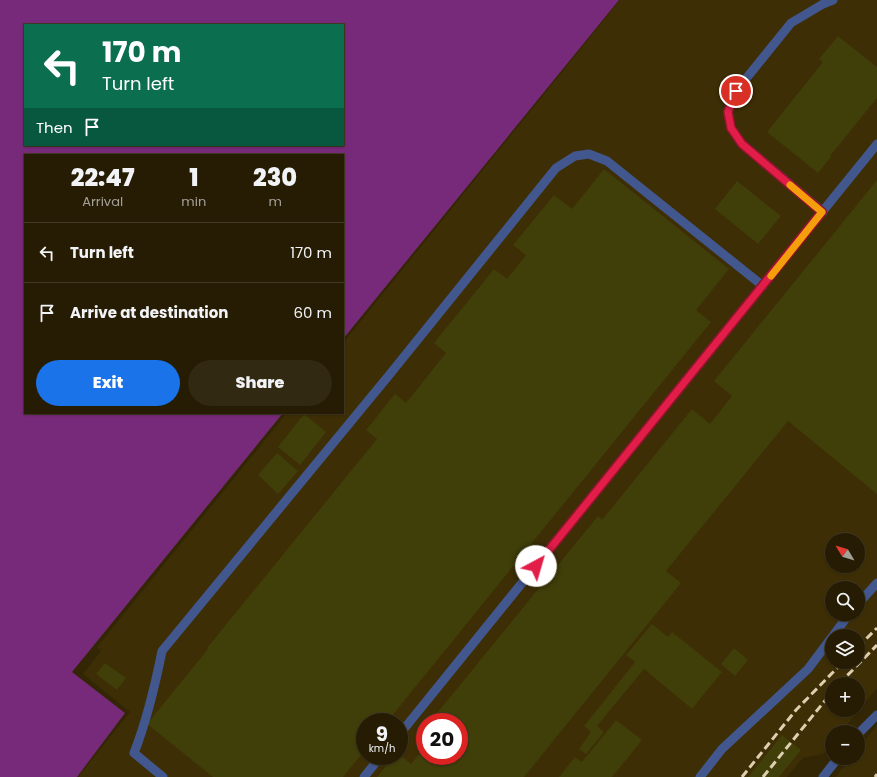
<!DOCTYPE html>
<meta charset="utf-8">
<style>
body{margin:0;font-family:Poppins,sans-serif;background:#322912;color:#f1f3f6;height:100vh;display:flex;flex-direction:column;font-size:15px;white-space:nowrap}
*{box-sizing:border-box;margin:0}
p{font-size:13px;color:#a4a19a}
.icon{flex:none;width:22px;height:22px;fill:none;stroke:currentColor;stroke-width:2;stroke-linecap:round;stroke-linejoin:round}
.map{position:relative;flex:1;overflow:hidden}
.sheet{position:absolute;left:24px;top:154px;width:320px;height:260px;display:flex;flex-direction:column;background:#261c03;border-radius:0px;box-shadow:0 1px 3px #0004,0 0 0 1px #423a25}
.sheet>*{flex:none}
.guide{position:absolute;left:24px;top:24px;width:320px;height:122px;border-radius:0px;box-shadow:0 1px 3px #0004,0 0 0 1px #423a25;background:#0b6e4f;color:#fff;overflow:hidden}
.needle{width:26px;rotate:308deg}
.buttons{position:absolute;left:825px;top:533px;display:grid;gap:8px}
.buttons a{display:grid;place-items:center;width:40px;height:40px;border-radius:50%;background:#261c03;box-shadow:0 1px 3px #0004,0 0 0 1px #423a25;font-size:20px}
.speed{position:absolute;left:356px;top:713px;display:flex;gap:8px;font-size:20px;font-weight:700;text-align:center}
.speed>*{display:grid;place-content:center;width:52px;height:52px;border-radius:50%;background:#261c03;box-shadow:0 1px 3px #0004,0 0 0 1px #423a25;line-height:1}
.speed small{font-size:10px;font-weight:400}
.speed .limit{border:6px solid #d22;background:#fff;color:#111}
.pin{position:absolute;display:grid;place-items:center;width:34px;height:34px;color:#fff;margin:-17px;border:2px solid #fff;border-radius:50%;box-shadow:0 1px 4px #0007}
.me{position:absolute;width:44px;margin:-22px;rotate:39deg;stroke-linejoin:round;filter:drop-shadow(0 0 3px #0008)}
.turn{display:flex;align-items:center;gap:14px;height:84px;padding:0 12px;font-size:18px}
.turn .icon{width:52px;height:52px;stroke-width:2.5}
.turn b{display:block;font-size:28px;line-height:34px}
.then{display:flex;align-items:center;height:38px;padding:0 12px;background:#0003;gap:8px;font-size:15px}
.eta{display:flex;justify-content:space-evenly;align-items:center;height:68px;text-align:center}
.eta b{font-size:24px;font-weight:800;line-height:28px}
.action{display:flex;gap:8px;margin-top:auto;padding:8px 12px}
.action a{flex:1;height:46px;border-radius:24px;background:#1a73e8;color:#fff;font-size:16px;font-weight:800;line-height:46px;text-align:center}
.action a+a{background:#322912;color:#f1f3f6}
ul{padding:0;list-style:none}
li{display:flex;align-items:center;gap:12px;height:60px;padding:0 12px;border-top:1px solid #423a25}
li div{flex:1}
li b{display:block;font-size:15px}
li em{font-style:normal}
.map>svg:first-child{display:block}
.built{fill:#3d2e05;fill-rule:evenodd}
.forest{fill:#772a79;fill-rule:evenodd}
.building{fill:#403e09}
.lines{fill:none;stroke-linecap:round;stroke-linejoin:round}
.service{stroke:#42578e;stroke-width:9}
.rail{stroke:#ddcfaf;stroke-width:3;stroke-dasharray:8 4;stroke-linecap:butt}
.route-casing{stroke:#92132f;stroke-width:10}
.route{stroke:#e11d48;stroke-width:7}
.slow{stroke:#f59e0b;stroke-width:7}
</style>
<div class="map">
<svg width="877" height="777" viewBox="0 0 877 777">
<rect width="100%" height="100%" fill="#332604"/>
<path class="built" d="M620,0H877V688L841,732H832V743L823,754L803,758L787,777H78L130,712L83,674L101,651L97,647L287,413H343V343ZM832,540H858V566H832ZM832,588H858V614H832ZM832,636H858V662H832ZM832,684H858V710H832ZM365,722H399V756H365ZM425,722H459V756H425Z
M877,725V777H835L851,758H858V749Z"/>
<path class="forest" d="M0,0H619L343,339V155H25V413H283L72,672L125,713L77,777H0ZM25,25H343V145H25Z"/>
<path class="building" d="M838,36L877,67V98L830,156L831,157L818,173L767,132L823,62L819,59Z
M604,169L729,269L696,310L711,322L387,722H365V750L343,777H213L147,724L208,649L207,648L377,439L366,430L395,394L406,403L446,353L434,343L494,269L507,279L526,255L513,245L554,195L572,209Z
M877,180V494L788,421L666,571L681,583L524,777H377L394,756H399V754L411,764L425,747V756H459V722H445L446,721L437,713L598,516L602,520L692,409L710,424L732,396L714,381Z
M737,181L781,216L758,244L715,209Z
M304,414L326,432L300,465L278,447Z
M277,453L298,471L278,494L258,475Z
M652,624L668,637L672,632L722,672L692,709L644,669L597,726L604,732L586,754L579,749L591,732L584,726L635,662L626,655Z
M734,648L748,660L735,676L721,664Z
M105,663L126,678L117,690L96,674Z
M616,720L642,740L612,777H559L575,757L582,762Z
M782,735L801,750L779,777H748Z"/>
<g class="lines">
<path class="service" d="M823,212L742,144L731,128L728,112L736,91L791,23L823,4L833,0
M858,604L877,583
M833,636L849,614
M858,734L877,715
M399,735L877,144
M163,777L134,753C147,720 155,686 162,651L390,374L556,168L575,156L589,154L607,161L763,286
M364,777L381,756
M700,777L722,749L808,669L832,637
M823,777L838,758"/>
<path class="rail" d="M858,647L877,628
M839,684L877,645
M742,777L796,710L843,662
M763,777L832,692
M875,777L877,774"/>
</g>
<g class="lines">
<defs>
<path id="route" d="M536,566L822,212L742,144L731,128L728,112L736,91"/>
</defs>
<use href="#route" class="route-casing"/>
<use href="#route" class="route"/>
<path class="slow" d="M771,276L822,212L790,185"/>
</g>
</svg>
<div class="buttons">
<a><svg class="needle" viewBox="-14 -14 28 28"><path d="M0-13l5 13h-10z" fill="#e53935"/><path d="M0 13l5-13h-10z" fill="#a4a19a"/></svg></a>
<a><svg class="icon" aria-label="search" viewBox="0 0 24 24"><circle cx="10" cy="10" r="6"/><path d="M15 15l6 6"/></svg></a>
<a><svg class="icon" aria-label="layers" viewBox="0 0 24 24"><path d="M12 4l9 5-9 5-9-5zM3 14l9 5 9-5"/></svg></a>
<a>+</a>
<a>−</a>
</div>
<div class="speed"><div>9<small>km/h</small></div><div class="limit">20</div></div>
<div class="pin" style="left:736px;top:91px;background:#d93025"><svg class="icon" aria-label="arrive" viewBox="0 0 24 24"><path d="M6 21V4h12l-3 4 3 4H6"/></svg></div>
<svg class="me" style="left:536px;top:566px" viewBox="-20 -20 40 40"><circle r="19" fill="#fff"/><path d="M0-13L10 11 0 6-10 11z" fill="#e11d48"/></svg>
<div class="guide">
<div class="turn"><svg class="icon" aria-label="left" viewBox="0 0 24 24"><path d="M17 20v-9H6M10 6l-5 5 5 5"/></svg><div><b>170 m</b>Turn left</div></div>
<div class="then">Then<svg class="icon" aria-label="arrive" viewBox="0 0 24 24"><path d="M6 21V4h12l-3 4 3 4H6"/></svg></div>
</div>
<section class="sheet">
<div class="eta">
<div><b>22:47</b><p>Arrival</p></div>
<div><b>1</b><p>min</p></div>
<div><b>230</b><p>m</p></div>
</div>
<ul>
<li><svg class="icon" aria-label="left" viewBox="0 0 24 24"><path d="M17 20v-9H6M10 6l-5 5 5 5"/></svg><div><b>Turn left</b></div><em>170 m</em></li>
<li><svg class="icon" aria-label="arrive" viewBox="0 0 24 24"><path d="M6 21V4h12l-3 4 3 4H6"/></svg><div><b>Arrive at destination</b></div><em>60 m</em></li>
</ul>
<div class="action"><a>Exit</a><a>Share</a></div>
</section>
</div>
